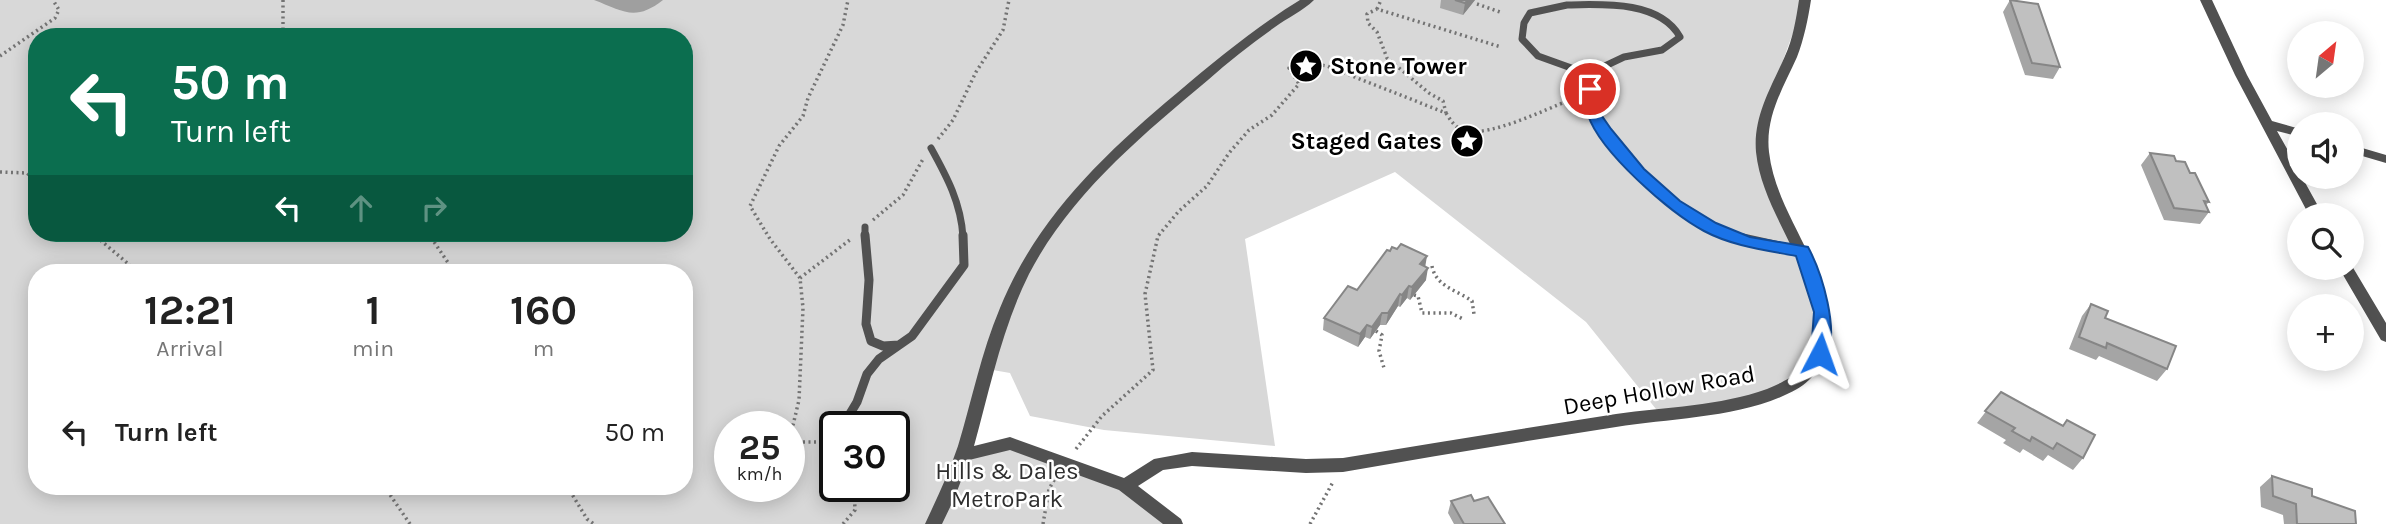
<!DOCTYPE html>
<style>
body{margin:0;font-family:Karla,sans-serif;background:#f6f6f6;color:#222;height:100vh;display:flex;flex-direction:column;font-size:26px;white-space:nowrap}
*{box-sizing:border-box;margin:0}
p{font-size:23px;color:#767676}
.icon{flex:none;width:38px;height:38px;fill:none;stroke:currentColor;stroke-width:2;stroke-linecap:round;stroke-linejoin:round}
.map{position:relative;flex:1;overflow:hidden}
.drawer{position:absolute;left:28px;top:264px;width:665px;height:231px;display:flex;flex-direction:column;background:#fff;border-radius:28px;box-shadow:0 4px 18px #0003}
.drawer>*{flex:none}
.guide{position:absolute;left:28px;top:28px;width:665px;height:214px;border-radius:28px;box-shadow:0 4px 18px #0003;background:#0b6e4f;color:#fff;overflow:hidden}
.needle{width:46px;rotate:29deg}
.buttons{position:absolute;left:2287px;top:21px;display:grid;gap:14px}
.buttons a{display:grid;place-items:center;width:77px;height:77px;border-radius:50%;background:#fff;box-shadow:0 4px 18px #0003;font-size:35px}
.speed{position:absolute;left:714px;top:411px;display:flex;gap:14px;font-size:35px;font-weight:700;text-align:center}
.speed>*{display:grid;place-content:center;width:91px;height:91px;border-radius:50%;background:#fff;box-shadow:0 4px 18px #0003;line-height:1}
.speed small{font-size:18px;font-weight:400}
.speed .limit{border:4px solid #111;border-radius:10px;background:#fff;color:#111}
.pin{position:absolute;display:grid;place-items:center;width:60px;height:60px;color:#fff;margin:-30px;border:4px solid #fff;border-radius:50%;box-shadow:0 2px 7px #0007}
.me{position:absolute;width:77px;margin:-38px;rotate:4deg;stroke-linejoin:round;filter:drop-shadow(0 0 5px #0008)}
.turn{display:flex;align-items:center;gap:24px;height:147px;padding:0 28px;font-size:32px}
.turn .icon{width:91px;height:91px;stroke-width:2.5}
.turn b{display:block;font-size:49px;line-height:60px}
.lanes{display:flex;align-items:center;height:66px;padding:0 28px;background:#0003;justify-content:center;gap:35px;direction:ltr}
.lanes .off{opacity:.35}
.eta{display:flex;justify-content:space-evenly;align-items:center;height:119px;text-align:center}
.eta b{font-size:42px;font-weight:700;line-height:49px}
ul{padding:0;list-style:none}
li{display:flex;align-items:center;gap:21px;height:98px;padding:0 28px}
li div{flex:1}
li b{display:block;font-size:26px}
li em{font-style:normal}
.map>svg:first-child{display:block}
.green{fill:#d8d8d8;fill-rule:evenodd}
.water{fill:#9f9f9f}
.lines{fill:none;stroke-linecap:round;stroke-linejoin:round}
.path{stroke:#737373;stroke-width:3.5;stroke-dasharray:2 3.5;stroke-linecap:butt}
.service-far1{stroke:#515151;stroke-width:7}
.service{stroke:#515151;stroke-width:9}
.minor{fill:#515151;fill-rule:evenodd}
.wall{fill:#a5a5a5}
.shaded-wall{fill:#868686}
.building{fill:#c0c0c0;stroke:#868686;stroke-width:2}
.route{fill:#1a73e8;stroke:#114b97;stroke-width:2}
.labels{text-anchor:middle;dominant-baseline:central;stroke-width:5;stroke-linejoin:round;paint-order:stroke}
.poi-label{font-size:24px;font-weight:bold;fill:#000;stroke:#fff;text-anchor:start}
.street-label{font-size:24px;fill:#000;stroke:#fff}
.park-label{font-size:24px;fill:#2f2f2f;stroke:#fff}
</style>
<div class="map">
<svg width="2386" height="524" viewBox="0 0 2386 524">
<rect width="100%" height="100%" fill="#fff"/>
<path class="green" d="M0,0H1805L1770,96L1763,155L1809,264L1820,354L1788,388L1660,414L1586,322L1395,172L1245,239L1275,446L1104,430L1030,416L1010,373L987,369L964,455L1010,443L1125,485L1175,524H0ZM37,37H684V233H37ZM37,273H684V486H37ZM730,427H789V486H730ZM835,427H894V486H835Z"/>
<path class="water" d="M594,0H663C635,22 623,11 594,0Z"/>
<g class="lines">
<path class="path" d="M283,0V37
M1477,4L1500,12
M1377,9L1381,0
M0,56L55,18L59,10L53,0
M1297,77L1312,76L1319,68L1316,64
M1446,113C1451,121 1456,129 1465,131C1492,136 1544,110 1570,100H1579
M938,139L953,120L976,72L1003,30L1009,0
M0,172L27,173L37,182
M873,220L903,195L923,159
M92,233L139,273
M428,233L455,273
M1432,266C1436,287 1457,290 1472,301L1474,314
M800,278L851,239
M1414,295L1418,296L1422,313H1451L1463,319
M1376,331L1382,335L1379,351L1384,368
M816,442H789L799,400L803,308L800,278L770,239L750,206L779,146L803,116L808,98L843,25L848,0
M1076,449L1102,416L1153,370L1145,294L1158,236L1179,211L1207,186L1229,153L1249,130L1272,115L1299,84L1289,68L1295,61L1327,66L1446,113L1443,101L1429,93L1387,58L1377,32L1368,23L1367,14L1377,9L1501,47
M384,486L410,524
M567,486L587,519L594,524
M843,524L855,510L854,486
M1043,524L1049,489L1057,475
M1310,524L1333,482"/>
<path class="service-far1" d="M1567,5C1604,4 1660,1 1680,37L1662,50L1624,57L1588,74L1538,56L1522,39L1524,23L1530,13Z
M1588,74C1590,88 1589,104 1595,117C1616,165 1686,220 1734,237
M931,148C947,177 961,203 963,237
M865,237V227"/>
<path class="service" d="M865,235L869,280L866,324L871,341L883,346L899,345
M1729,235L1802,251
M842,427L857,402L867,374L879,359L912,336L964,265L963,235
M828,441L835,434"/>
<path class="minor" d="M1300,0H1314C1303,11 1287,18 1275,27C1251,44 1229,61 1208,80C1141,136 1070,195 1029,274C1002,328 990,388 974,446L1010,437L1124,478L1154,459L1192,452L1306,459L1343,458C1434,443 1525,428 1616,414C1666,407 1720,406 1767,389C1786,381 1809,370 1813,348C1827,276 1763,220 1756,152C1753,116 1771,88 1785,56C1793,39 1796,19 1799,0H1811C1808,19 1804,39 1797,57C1783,88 1765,117 1769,152C1777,220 1834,267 1829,343C1827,361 1813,380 1797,389C1746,418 1672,418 1616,427C1525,441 1434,456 1343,472L1306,473L1192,466L1163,470L1138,486L1181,519L1183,524H1163L1119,490L1010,450L969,460L954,499L942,524H925C937,498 949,473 958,446C972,400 981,353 1000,308C1036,219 1104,154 1177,93C1216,60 1256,27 1300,0Z
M2200,0H2212L2247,75L2272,121L2300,129V137L2277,131L2300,172V177H2302L2323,215H2309L2235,75Z
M2352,145L2386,155V163L2352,153Z
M2352,266L2386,323V342L2381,340L2339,268Z"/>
</g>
<path class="wall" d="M1441,0H1475L1463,15L1440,8Z
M2010,0L2060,67L2053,79L2025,75L2003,12Z
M2150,153L2176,161L2190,173L2209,202L2206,205L2209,212L2200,224L2164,220L2141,165Z
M1425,266L1426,280L1410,300L1407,298L1400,307L1398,306L1386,325H1380L1370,339L1365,337L1358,347L1323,330L1324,318L1357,290Z
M2091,304L2105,318L2167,369L2157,381L2099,356L2096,360L2069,349L2082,316Z
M2001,392L2083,458L2073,470L2048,455L2043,461L2023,449L2020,453L2003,443L2006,440L1977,423Z
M2272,476L2312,496L2356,524H2284L2283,515L2261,507L2260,487Z
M1451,501H1474L1505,524H1454L1448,513Z"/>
<path class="shaded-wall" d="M1468,0H1475L1463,15L1465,3Z
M1427,256L1425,268L1420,264Z
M1428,268L1426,280L1410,300L1412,287Z
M1409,286L1407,298L1400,307L1402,295Z
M1400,294L1398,306L1386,325L1388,313Z
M1382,313L1380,325L1370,339L1372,327Z
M1367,325L1365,337L1358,347L1360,334Z"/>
<path class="building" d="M1455,0H1468L1465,3Z
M2010,0L2038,4L2060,67L2032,63Z
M2150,153L2174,156L2176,161L2185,162L2190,173H2195L2209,202L2204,201L2209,212L2174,208Z
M1401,244L1427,256L1420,264L1428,268L1412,287L1409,286L1402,295L1400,294L1388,313H1382L1372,327L1367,325L1360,334L1324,318L1348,286L1357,290L1387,250L1390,251L1392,247L1397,249Z
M2091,304L2108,311L2105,318L2176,346L2167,369L2107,343L2106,348L2079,337Z
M2001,392L2063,426L2067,420L2095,435L2083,458L2057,443L2053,449L2032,437L2030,441L2012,431L2015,428L1985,411Z
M2272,476L2312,489V496L2355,511L2356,524H2297L2296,504L2273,496Z
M1471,495L1474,501L1488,497L1505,524H1464L1451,501Z"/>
<path class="route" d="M1590,85L1597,89L1602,116L1611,129L1644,169L1680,201L1716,223L1750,237L1808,247C1822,273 1840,331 1826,359H1814L1811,354L1814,312L1796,256C1765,250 1732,246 1704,231C1670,213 1600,152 1588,115C1585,107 1584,97 1583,89Z"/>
<defs>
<symbol id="sight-disc" viewBox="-11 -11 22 22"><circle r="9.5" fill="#000" stroke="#fff"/><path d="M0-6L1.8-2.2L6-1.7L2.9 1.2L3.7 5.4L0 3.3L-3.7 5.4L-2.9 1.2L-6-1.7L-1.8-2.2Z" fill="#fff"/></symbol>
</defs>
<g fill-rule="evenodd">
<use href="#sight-disc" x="1287" y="47" width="38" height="38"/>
<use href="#sight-disc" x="1448" y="122" width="38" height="38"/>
</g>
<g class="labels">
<g class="poi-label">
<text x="1330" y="66">Stone Tower</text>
<text x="1442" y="141" text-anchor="end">Staged Gates</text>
</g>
<g class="street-label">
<text transform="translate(1659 390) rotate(-10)">Deep Hollow Road</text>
</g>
<g class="park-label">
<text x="1007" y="471">Hills &amp; Dales<tspan x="1007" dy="28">MetroPark</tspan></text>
</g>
</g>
</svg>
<div class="buttons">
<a><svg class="needle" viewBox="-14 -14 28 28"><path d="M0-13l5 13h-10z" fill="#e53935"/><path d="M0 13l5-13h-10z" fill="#767676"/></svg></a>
<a><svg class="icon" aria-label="sound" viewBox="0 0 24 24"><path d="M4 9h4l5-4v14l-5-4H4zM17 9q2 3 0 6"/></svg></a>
<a><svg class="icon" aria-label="search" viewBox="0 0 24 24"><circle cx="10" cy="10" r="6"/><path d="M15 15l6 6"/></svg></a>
<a>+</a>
</div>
<div class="speed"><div>25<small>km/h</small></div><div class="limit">30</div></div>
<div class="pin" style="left:1590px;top:89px;background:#d93025"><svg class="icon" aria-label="arrive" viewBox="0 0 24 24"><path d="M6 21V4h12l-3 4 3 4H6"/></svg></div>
<svg class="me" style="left:1820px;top:354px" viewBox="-20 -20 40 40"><path d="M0-17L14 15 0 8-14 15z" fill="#1a73e8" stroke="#fff" stroke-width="4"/></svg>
<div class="guide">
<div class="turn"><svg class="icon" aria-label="left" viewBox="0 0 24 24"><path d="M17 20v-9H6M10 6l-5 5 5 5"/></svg><div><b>50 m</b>Turn left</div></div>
<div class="lanes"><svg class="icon" aria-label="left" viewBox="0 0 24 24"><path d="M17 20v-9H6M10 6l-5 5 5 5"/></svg><svg class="icon off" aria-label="ahead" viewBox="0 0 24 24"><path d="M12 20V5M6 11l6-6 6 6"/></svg><svg class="icon off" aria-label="right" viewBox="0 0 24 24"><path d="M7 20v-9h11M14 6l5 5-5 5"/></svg></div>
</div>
<section class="drawer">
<div class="eta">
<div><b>12:21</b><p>Arrival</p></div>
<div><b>1</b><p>min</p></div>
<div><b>160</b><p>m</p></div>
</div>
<ul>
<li><svg class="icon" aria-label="left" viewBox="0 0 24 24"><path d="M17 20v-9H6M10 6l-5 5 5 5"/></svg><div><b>Turn left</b></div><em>50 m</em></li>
</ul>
</section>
</div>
